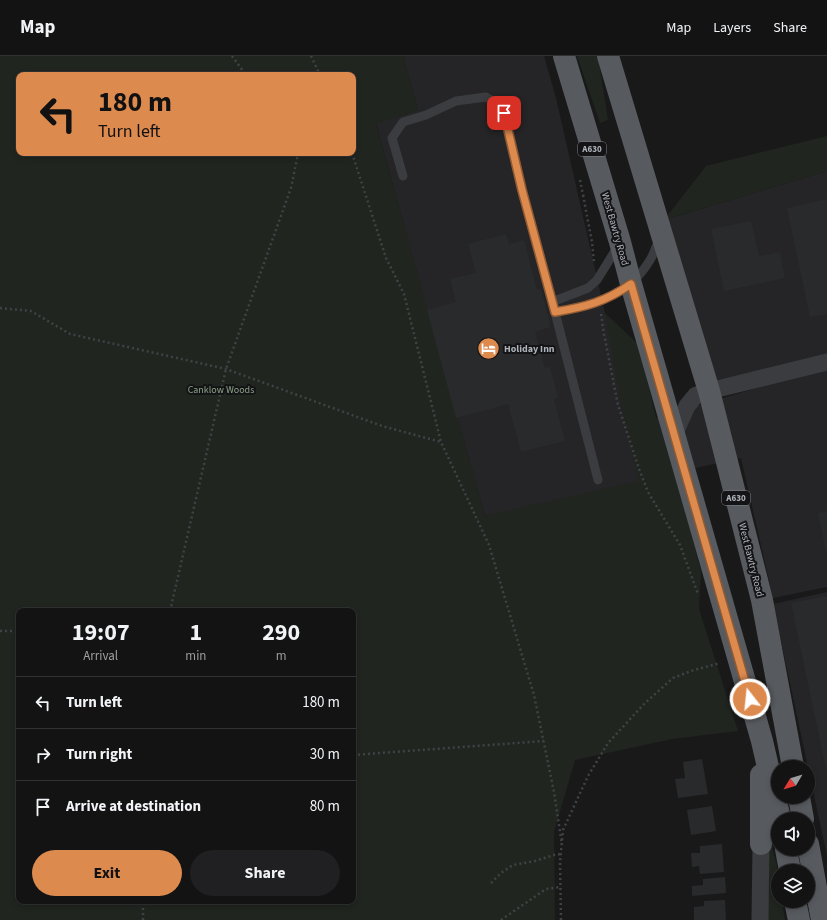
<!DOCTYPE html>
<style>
body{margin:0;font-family:"Source Sans 3",sans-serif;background:#202022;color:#f1f3f6;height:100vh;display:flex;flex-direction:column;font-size:15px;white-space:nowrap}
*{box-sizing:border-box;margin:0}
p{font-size:13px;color:#9d9ea0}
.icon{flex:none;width:22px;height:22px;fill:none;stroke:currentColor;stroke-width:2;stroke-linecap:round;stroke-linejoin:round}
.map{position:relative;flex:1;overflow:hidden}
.panel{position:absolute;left:16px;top:552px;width:340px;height:296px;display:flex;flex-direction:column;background:#131314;border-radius:8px;box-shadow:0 2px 6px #0003,0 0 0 1px #323234}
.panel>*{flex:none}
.top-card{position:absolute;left:16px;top:16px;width:340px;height:84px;border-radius:8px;box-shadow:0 2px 6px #0003,0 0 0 1px #323234;background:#dd8a4f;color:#111;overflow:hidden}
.needle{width:26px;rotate:232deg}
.controls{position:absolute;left:771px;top:704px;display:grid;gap:8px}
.controls a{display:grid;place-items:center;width:44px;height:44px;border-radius:50%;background:#131314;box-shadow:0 2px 6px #0003,0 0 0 1px #323234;font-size:20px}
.pin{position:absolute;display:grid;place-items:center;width:34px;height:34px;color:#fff;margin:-17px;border-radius:8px;box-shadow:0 2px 6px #0006}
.me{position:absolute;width:44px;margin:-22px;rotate:344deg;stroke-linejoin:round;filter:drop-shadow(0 0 3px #0008)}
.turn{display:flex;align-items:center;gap:14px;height:84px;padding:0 16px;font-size:18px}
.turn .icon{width:52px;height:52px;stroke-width:2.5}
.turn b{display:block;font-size:28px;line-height:34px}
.eta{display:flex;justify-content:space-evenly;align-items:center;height:68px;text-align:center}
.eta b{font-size:24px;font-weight:700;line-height:28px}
.action{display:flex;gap:8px;margin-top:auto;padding:8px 16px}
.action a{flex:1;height:46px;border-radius:24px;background:#dd8a4f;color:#111;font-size:16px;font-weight:700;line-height:46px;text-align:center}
.action a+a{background:#202022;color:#f1f3f6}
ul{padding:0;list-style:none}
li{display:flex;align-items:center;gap:12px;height:52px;padding:0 16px;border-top:1px solid #323234}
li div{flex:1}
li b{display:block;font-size:15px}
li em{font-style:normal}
header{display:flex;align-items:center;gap:24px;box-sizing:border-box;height:56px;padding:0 20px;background:#131314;border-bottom:1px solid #323234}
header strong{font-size:19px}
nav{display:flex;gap:22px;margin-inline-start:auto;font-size:14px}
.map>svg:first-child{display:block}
.built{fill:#252527}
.green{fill:#20251f;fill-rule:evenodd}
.building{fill:#292a2b}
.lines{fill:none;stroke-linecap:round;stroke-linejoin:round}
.path{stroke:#404346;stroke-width:2.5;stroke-dasharray:2 3;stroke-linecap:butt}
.service{stroke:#3a3c3f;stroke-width:9}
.minor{stroke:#3a3c3f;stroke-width:17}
.primary{stroke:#575a5e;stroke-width:22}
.route-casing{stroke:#905a33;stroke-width:10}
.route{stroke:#dd8a4f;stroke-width:7}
.labels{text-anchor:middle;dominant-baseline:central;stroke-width:4;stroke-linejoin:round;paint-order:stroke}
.shield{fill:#141416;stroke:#7f8388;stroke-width:1}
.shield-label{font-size:9px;font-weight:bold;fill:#adb3b9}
.street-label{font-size:10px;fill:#adb3b9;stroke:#141416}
.poi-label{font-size:10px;font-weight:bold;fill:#adb3b9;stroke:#141416;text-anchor:start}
.park-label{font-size:10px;fill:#8ba186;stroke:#141416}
</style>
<header>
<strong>Map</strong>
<nav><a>Map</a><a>Layers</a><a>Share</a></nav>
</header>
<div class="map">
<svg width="827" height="864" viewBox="0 0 827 864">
<rect width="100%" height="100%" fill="#19191a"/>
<path class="built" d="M403,0H544L556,42L605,257L656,362L783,324L827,313V531L773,542L741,402L655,421L638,426L485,460L431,268L376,67L418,54Z
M827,115V300L717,324L664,164Z
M827,536V800L773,548Z"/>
<path class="green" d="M0,0H403L418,54L376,68L485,460L638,425L633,399L621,348L605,257L639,289L656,362L675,416L701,515L699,553L738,675L672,683L575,704L554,776L555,864H0ZM19,19H353V97H19ZM19,555H353V845H19Z
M577,0H598L608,64L600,67Z
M827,80V115L664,164L706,110Z
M769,776L778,815V845H782L785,864H767Z"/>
<path class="building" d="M827,143V258L810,261L787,152Z
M751,165L759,200L780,196L785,222L724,235L711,173Z
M506,178L509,188L524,184L537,234L541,233L551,271L535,276L545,312L550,311L558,342L554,343L565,385L521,396L508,348L456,362L427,254L456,246L450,223L476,217L468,188Z
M827,455V496H826L818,457Z
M827,540V713H826L791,547Z
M702,703L708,738L678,742L675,723L685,722L683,706Z
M712,750L716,775L691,779L687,754Z
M722,788L724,816L700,818L699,810L692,811L691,797H700V790Z
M725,821L726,837L692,840V830L703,829V823Z
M725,844L726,864H694V851L704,850V845Z"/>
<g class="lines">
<path class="path" d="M232,0L246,19
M311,0L320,19
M352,97L386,202L404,238L441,386L489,489L534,639L554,736L562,789
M580,124L583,139L584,140
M583,139L592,186L594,206
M0,252L31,255L70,278L226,313L382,370L441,386
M601,258L604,278L618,349L639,413L648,436L680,489L698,538
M170,555L226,313L291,132L298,98L297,97
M0,575H19
M353,699L544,685
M491,827L501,817L513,809L535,805L554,799L561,798
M143,864V845
M501,864L546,833L560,831
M561,864L560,806L563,774L588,720L608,687L645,647L673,622L691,615L720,607"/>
<path class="service" d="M403,120L392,82L403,66L426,59L456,45L486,41L496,47L504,57L522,134L555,256L598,424
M552,246L588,232L597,224L618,190
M555,256C594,249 629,240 650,204C654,198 656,190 659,184"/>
<path class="minor" d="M674,379L687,350L696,339L709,335L827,306
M760,864L761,788"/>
<path class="primary" d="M564,0L620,186L631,228L762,685L780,763
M608,0L709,335L762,544L793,711
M799,741L803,763
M761,788V719
M808,788L822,864
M786,793L790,815
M795,845L799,864"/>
</g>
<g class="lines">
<defs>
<path id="route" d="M504,57L522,134L555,256C585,251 605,246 631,228L750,643"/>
</defs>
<use href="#route" class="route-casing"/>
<use href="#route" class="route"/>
</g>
<defs>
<symbol id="hotel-disc" viewBox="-11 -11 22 22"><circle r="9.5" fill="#dd8a4f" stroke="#141416"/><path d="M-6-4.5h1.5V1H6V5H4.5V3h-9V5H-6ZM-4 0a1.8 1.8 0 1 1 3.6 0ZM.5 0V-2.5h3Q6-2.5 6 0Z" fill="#fff"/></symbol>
</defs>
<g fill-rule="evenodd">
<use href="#hotel-disc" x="476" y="280" width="25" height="25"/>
</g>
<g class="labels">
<g class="shield">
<rect x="578" y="86" width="28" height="14" rx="3"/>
<rect x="722" y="435" width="28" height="14" rx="3"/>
</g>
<g class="shield-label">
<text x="592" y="93">A630</text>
<text x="736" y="442">A630</text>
</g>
<g class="street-label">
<text transform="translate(615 173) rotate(74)">West Bawtry Road</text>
<text transform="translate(751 504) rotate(76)">West Bawtry Road</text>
</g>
<g class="poi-label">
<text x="504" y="293">Holiday Inn</text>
</g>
<g class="park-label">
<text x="221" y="334">Canklow Woods</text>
</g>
</g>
</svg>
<div class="controls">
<a><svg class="needle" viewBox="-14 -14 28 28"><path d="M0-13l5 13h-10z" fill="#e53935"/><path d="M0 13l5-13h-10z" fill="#9d9ea0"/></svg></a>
<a><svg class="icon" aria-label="sound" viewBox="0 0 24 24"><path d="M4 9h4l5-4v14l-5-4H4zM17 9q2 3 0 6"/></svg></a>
<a><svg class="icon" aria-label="layers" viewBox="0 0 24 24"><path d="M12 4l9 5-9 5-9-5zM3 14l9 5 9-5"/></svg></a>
</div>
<div class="pin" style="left:504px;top:57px;background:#d93025"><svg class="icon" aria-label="arrive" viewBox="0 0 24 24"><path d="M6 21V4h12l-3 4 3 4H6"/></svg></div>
<svg class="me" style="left:750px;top:643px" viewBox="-20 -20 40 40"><circle r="17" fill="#dd8a4f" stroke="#fff" stroke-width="3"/><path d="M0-11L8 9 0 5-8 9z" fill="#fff"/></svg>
<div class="top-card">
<div class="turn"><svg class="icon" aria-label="left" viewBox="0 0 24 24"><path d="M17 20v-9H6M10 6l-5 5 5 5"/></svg><div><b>180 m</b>Turn left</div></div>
</div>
<section class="panel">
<div class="eta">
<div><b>19:07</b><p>Arrival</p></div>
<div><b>1</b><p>min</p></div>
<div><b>290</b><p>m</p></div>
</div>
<ul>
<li><svg class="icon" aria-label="left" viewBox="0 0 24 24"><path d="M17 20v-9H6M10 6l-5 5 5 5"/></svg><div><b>Turn left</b></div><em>180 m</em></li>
<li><svg class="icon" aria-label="right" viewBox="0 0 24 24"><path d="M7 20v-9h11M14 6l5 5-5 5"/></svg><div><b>Turn right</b></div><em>30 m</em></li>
<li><svg class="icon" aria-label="arrive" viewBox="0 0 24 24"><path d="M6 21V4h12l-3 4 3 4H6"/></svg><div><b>Arrive at destination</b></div><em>80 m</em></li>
</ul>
<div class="action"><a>Exit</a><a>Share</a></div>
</section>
</div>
